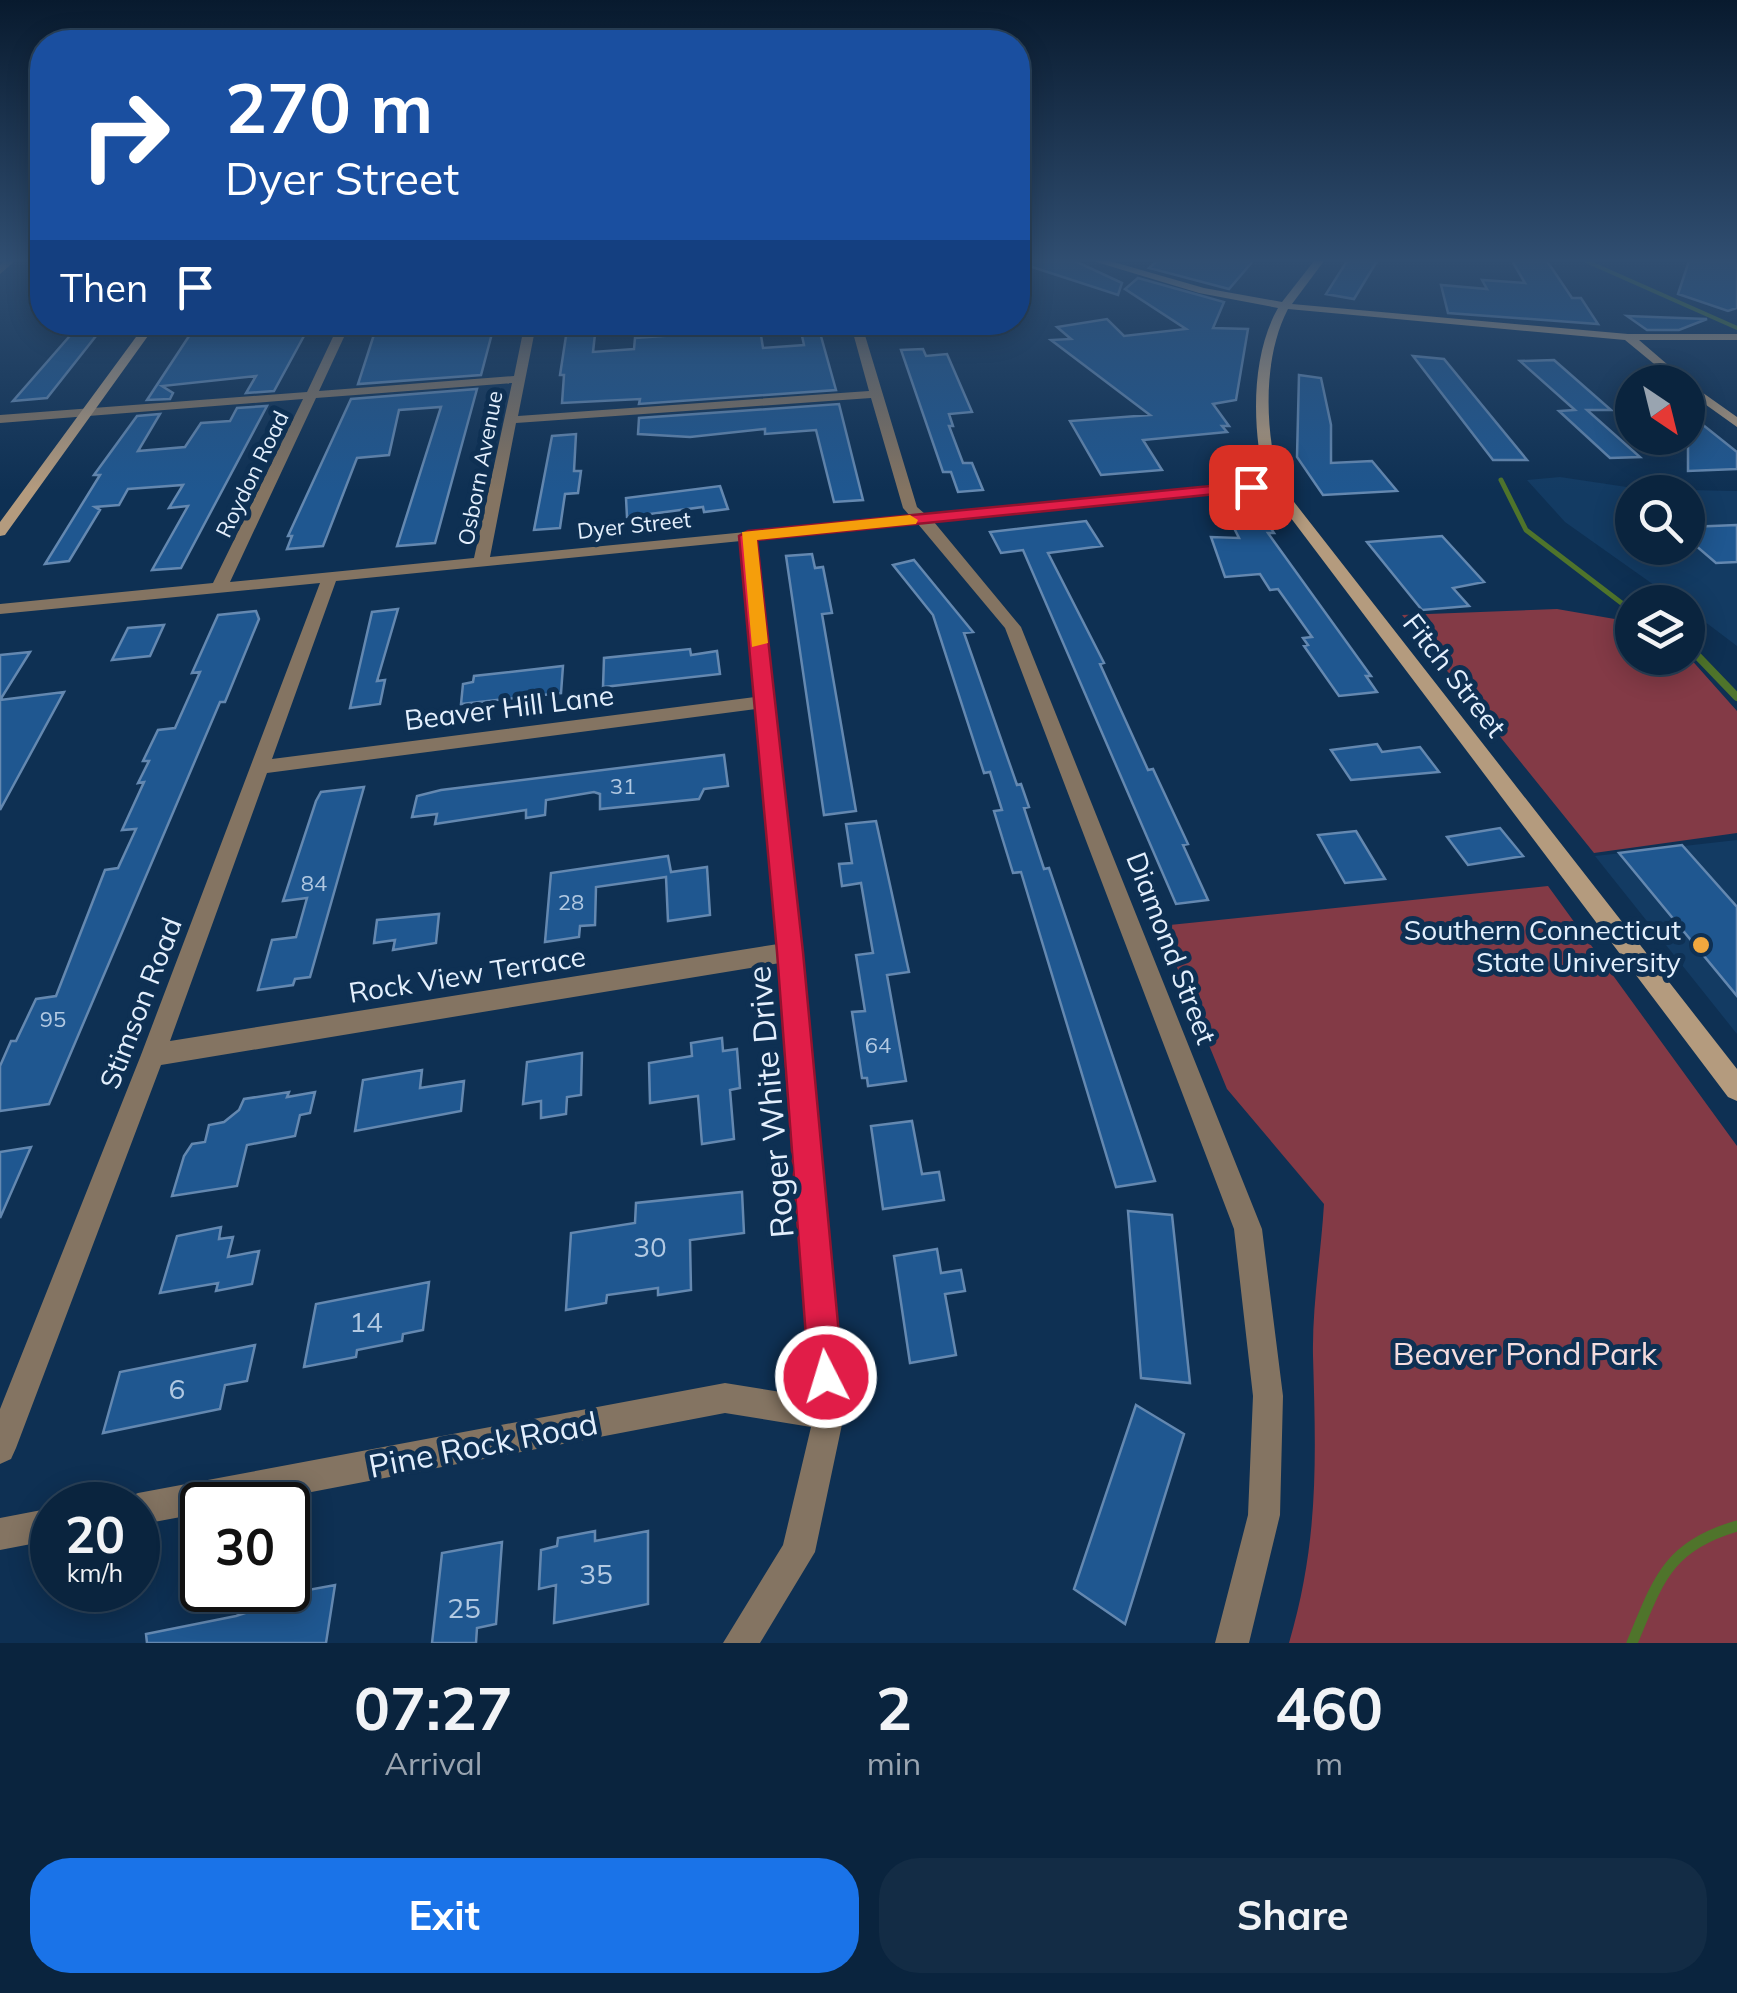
<!DOCTYPE html>
<style>
body{margin:0;font-family:Mulish,sans-serif;background:#132c45;color:#f1f3f6;height:100vh;display:flex;flex-direction:column;font-size:38px;white-space:nowrap}
*{box-sizing:border-box;margin:0}
p{font-size:32px;color:#99a4b0}
.icon{flex:none;width:55px;height:55px;fill:none;stroke:currentColor;stroke-width:2;stroke-linecap:round;stroke-linejoin:round}
.map{position:relative;height:1643px;overflow:hidden}
.panel{display:flex;flex-direction:column;background:#0a243e;flex:1}
.panel>*{flex:none}
.hud{position:absolute;left:30px;top:30px;width:1000px;height:305px;border-radius:40px;box-shadow:0 5px 25px #0003,0 0 0 2px #2a4158;background:#1a4fa0;color:#fff;overflow:hidden}
.needle{width:65px;rotate:145deg}
.tools{position:absolute;left:1615px;top:365px;display:grid;gap:20px}
.tools a{display:grid;place-items:center;width:90px;height:90px;border-radius:50%;background:#0a243e;box-shadow:0 5px 25px #0003,0 0 0 2px #2a4158;font-size:50px}
.speed{position:absolute;left:30px;top:1482px;display:flex;gap:20px;font-size:50px;font-weight:700;text-align:center}
.speed>*{display:grid;place-content:center;width:130px;height:130px;border-radius:50%;background:#0a243e;box-shadow:0 5px 25px #0003,0 0 0 2px #2a4158;line-height:1}
.speed small{font-size:25px;font-weight:400}
.speed .limit{border:5px solid #111;border-radius:15px;background:#fff;color:#111}
.pin{position:absolute;display:grid;place-items:center;width:85px;height:85px;color:#fff;margin:-42px;border-radius:20px;box-shadow:0 5px 15px #0006}
.me{position:absolute;width:110px;margin:-55px;rotate:355deg;stroke-linejoin:round;filter:drop-shadow(0 0 8px #0008)}
.turn{display:flex;align-items:center;gap:35px;height:210px;padding:0 30px;font-size:45px}
.turn .icon{width:130px;height:130px;stroke-width:2.5}
.turn b{display:block;font-size:70px;line-height:85px}
.then{display:flex;align-items:center;height:95px;padding:0 30px;background:#0003;gap:20px;font-size:38px}
.eta{display:flex;justify-content:space-evenly;align-items:center;height:170px;text-align:center}
.eta b{font-size:60px;font-weight:700;line-height:70px}
.button{display:flex;gap:20px;margin-top:auto;padding:20px 30px}
.button a{flex:1;height:115px;border-radius:40px;background:#1a73e8;color:#fff;font-size:40px;font-weight:700;line-height:115px;text-align:center}
.button a+a{background:#132c45;color:#f1f3f6}
.map>svg:first-child{display:block}
.built{fill:#133b63;fill-rule:evenodd}
.green{fill:#833a46}
.lines{fill:none;stroke-linecap:round;stroke-linejoin:round}
.stream-far3{stroke:#4f742b;stroke-width:4}
.stream-far2{stroke:#4f742b;stroke-width:5}
.stream-far1{stroke:#4f742b;stroke-width:8}
.stream{stroke:#4f742b;stroke-width:11}
.building{fill:#1f5790;stroke:#6488b0;stroke-width:2.5}
.street{fill:#847462;fill-rule:evenodd}
.secondary{fill:#b49b7e;fill-rule:evenodd}
.route{fill:#e11d48;stroke:#92132f;stroke-width:2.5}
.slow{fill:#f59e0b}
.poi-dot{fill:#f0a73e;stroke:#0e3053;stroke-width:4}
.labels{text-anchor:middle;dominant-baseline:central;stroke-width:10;stroke-linejoin:round;paint-order:stroke}
.far-street-label{font-size:22px;fill:#e3effd;stroke:#0e3053}
.number-label{font-size:22px;fill:#b2c9e2}
.street-label{font-size:28px;fill:#e3effd;stroke:#0e3053}
.poi-label{font-size:28px;fill:#e3effd;stroke:#0e3053;text-anchor:end}
.near-number-label{font-size:28px;fill:#b2c9e2}
.near-street-label{font-size:32px;fill:#e3effd;stroke:#0e3053}
.near-park-label{font-size:32px;fill:#f5dcde;stroke:#0e3053}
</style>
<div class="map">
<svg width="1737" height="1643" viewBox="0 0 1737 1643">
<rect width="100%" height="100%" fill="#0e3053"/>
<path class="built" d="M1560,477L1640,489L1737,491V646L1688,609V602H1678L1565,522L1527,480ZM1632,492H1688V548H1632Z
M1737,840V1034L1595,856Z"/>
<path class="green" d="M1557,609L1632,622V658L1688,656L1737,711V833L1594,853L1402,615Z
M1548,886L1737,1146V1643H1289C1319,1541 1316,1459 1313,1356C1312,1306 1321,1254 1324,1204L1227,1089L1160,926Z"/>
<g class="lines">
<path class="stream-far3" d="M1586,261L1737,328"/>
<path class="stream-far2" d="M1501,480L1526,530L1632,611"/>
<path class="stream-far1" d="M1688,646L1737,697"/>
<path class="stream" d="M1632,1643C1658,1581 1667,1546 1737,1526"/>
</g>
<path class="building" d="M1026,261H1075L1122,283L1118,295L1026,265Z
M1157,261H1253L1229,289L1149,268Z
M1347,261H1377L1354,299L1326,294Z
M1512,261H1547L1572,298H1581L1598,324L1448,313L1441,285L1487,289L1482,280L1525,283Z
M1689,261H1737V308L1728,311L1678,294Z
M1138,278L1224,302L1213,328L1248,329L1236,400L1213,404L1229,426H1222L1227,432L1143,440L1162,470L1101,475L1070,421L1150,415L1051,340L1071,339L1057,327L1107,319L1124,336L1186,329L1125,289Z
M1627,316L1707,319L1679,330H1647Z
M82,322H107L47,398L13,401Z
M378,322H495L481,375L358,384Z
M799,322H817L836,390L639,404L640,399L562,403L564,375H560L566,336L595,334L593,352L634,349L635,338L760,329L763,348L804,345Z
M311,323L274,391L246,393L256,376L162,386L173,393L170,399L147,400L195,327Z
M923,349L926,356L947,354L972,412L949,414L953,426H949L963,463H972L983,490L958,492L951,472H943L901,350Z
M1413,356L1444,359L1527,460H1493Z
M1554,360L1611,410H1587L1640,457L1610,458L1559,411L1575,410L1520,361Z
M1299,375L1321,378L1331,425V463L1372,461L1397,491L1323,495L1297,457Z
M477,389L435,543L397,546L441,407L399,410L389,455L357,458L323,546L287,549L292,536H288L351,399Z
M839,404L863,500L834,502L816,430L765,434V429L690,437L638,434L639,418Z
M267,406L181,568L152,570L188,506L169,508L183,485L128,489L119,505L95,507L100,510L69,561L45,564L100,475H94L137,416L160,414L138,451L185,447L201,423L230,421L237,408Z
M1688,413L1737,452V469L1688,471Z
M576,434L574,471H581L578,493L565,494L560,528L534,530L552,436Z
M720,486L728,509L704,512L703,507L627,517L626,498Z
M1236,501L1253,502L1274,533H1268L1371,676H1366L1377,692L1339,696L1304,646L1308,645L1303,638L1312,637L1278,589L1270,590L1260,574L1225,577L1211,537L1239,538L1225,510Z
M1086,521L1102,546L1048,553L1104,663L1100,664L1148,770L1153,769L1188,844L1183,845L1208,900L1176,904L1023,550L1001,553L990,532Z
M1737,525V562L1716,563L1688,539V527Z
M1442,536L1484,582L1453,588L1469,606L1422,610L1367,542Z
M812,554L815,568L823,567L832,613L822,614L856,811L824,815L786,556Z
M914,560L973,632L964,633L1017,785L1021,784L1029,807L1024,808L1044,869L1049,868L1155,1181L1116,1187L1021,872L1013,873L994,811L1002,810L990,772L984,773L933,615L893,565Z
M398,609L377,681L385,680L380,704L350,708L372,612Z
M256,611L259,619L225,702H220L49,1104L0,1111V1066L11,1041H16L36,999L56,996L105,870L118,868L136,829L122,830L144,782L138,783L149,761H143L158,730L175,728L200,672L192,673L218,615Z
M164,625L150,656L112,660L128,628Z
M690,649L691,655L717,651L720,674L603,687L604,658Z
M30,652L0,700L64,692L0,810V655Z
M563,666L561,693L461,704L463,684L473,682L474,676Z
M1377,744L1382,752L1420,747L1439,772L1351,780L1331,750Z
M724,755L728,786L704,789L699,799L600,809V794L594,792L546,800L545,815L526,818V810L435,824L437,814L412,817L417,796L441,790Z
M364,787L310,977L295,979L293,985L258,990L272,940L296,937L307,898L283,901L316,801L321,792Z
M876,821L909,972L887,975L906,1081L868,1086L867,1078H862L852,1012L865,1011L856,955L873,953L861,883L842,886L839,864L852,863L846,824Z
M1500,828L1523,856L1468,865L1447,837Z
M1356,831L1385,879L1345,883L1318,835Z
M1682,845L1737,907V996L1619,853Z
M668,856L671,872L707,867L710,915L668,921L666,877L596,887L595,925L580,926L579,937L545,942L551,873Z
M439,914L436,943L393,950L395,940L374,943L377,920Z
M722,1038L723,1051L737,1049L740,1088L730,1090L734,1139L702,1144L698,1096L650,1103L649,1063L692,1056L691,1043Z
M582,1053L581,1095L567,1097L566,1114L541,1118V1101L523,1104L527,1062Z
M422,1070L420,1088L464,1081L461,1111L355,1131L363,1080Z
M289,1092L287,1097L315,1092L310,1113L300,1115L295,1136L247,1145L237,1186L172,1196L184,1156L192,1144L205,1142L209,1125L224,1122L239,1110L244,1099Z
M912,1121L922,1174L939,1172L944,1200L883,1209L871,1126Z
M31,1147L0,1218V1152Z
M742,1192L744,1233L690,1240L691,1290L658,1295V1288L607,1295L606,1303L566,1310L571,1233L635,1223L636,1203Z
M1128,1211L1172,1215L1190,1383L1141,1378Z
M221,1227L219,1239L233,1237L228,1257L259,1251L252,1284L216,1291L218,1283L160,1293L177,1236Z
M937,1249L941,1273L961,1270L965,1291L945,1294L956,1355L910,1363L894,1256Z
M429,1282L423,1330L403,1334L402,1341L357,1350L356,1357L304,1367L316,1304Z
M255,1345L247,1381L225,1385L220,1409L103,1433L120,1372Z
M1136,1405L1184,1434L1125,1624L1074,1589Z
M595,1531V1541L648,1531V1604L554,1623L556,1585L539,1589L541,1550L557,1546L558,1538Z
M502,1542L496,1624L477,1628L476,1643H432L442,1553Z
M335,1585L326,1643H147L146,1634L236,1616L269,1605L270,1597Z"/>
<g class="lines">
<path class="street" d="M4,261H15L0,274V265Z
M340,322H351L319,391L514,376L525,322H614L535,330L518,416L869,391L850,322H861L917,507L925,514L1273,481L1280,485L1273,489L934,522L1021,627L1262,1229L1283,1396L1280,1515L1249,1643H1215L1248,1515L1253,1396L1234,1229L1005,628L918,524L756,540L801,952L844,1415L815,1552L760,1643H723L783,1545L811,1427L725,1413L244,1505H202V1513L138,1525V1505H124L127,1498L138,1493L725,1383L812,1397L780,963L161,1065L16,1448L11,1459L0,1464V1409L141,1055L320,583L0,614V604L213,583L303,399L0,423V415L307,392ZM512,383L474,558L230,582L316,398ZM871,398L903,508L910,516L490,557L516,423ZM741,541L755,697L272,759L336,581ZM756,709L778,944L170,1041L267,773Z
M52,1508V1540L0,1550V1518Z"/>
<path class="secondary" d="M1093,261H1110L1204,288L1282,302L1314,261H1324L1292,304L1628,334H1737V340H1639L1689,383L1737,417V427L1688,392V382H1676L1625,340L1288,309C1262,359 1265,432 1280,484L1737,1069V1101L1728,1097L1266,485C1252,432 1250,357 1278,308L1199,293Z
M147,322H158L5,535L0,536V522Z"/>
</g>
<linearGradient id="sky" x2="0" y2="1"><stop stop-color="#081a2e"/><stop offset="0.53" stop-color="#304e71"/><stop offset="1" stop-color="#304e71" stop-opacity="0"/></linearGradient>
<rect width="1737" height="491" fill="url(#sky)"/>
<path class="route" d="M1251,482L1259,487L1256,490L757,540L803,952L843,1377L838,1389L826,1394L814,1389L809,1377L777,952L739,536L748,531Z"/>
<path class="slow" d="M910,515L918,520L916,524L757,540L768,643L752,647L742,532Z"/>
<circle class="poi-dot" cx="1701" cy="945" r="10"/>
<g class="labels">
<g class="far-street-label">
<text transform="translate(480 468) rotate(-79)">Osborn Avenue</text>
<text transform="translate(252 474) rotate(-64)">Roydon Road</text>
<text transform="translate(634 525) rotate(-6)">Dyer Street</text>
</g>
<g class="number-label">
<text x="623" y="786">31</text>
<text x="314" y="883">84</text>
<text x="571" y="902">28</text>
<text x="53" y="1019">95</text>
<text x="878" y="1045">64</text>
</g>
<g class="street-label">
<text transform="translate(1455 675) rotate(52)">Fitch Street</text>
<text transform="translate(509 707) rotate(-7)">Beaver Hill Lane</text>
<text transform="translate(1172 948) rotate(69)">Diamond Street</text>
<text transform="translate(467 974) rotate(-9)">Rock View Terrace</text>
<text transform="translate(140 1003) rotate(-69)">Stimson Road</text>
</g>
<g class="poi-label">
<text x="1681" y="929">Southern Connecticut<tspan x="1681" dy="32">State University</tspan></text>
</g>
<g class="near-number-label">
<text x="650" y="1246">30</text>
<text x="366" y="1321">14</text>
<text x="177" y="1388">6</text>
<text x="596" y="1573">35</text>
<text x="464" y="1607">25</text>
</g>
<g class="near-street-label">
<text transform="translate(770 1102) rotate(-95)">Roger White Drive</text>
<text transform="translate(483 1444) rotate(-11)">Pine Rock Road</text>
</g>
<g class="near-park-label">
<text x="1525" y="1353">Beaver Pond Park</text>
</g>
</g>
</svg>
<div class="tools">
<a><svg class="needle" viewBox="-14 -14 28 28"><path d="M0-13l5 13h-10z" fill="#e53935"/><path d="M0 13l5-13h-10z" fill="#99a4b0"/></svg></a>
<a><svg class="icon" aria-label="search" viewBox="0 0 24 24"><circle cx="10" cy="10" r="6"/><path d="M15 15l6 6"/></svg></a>
<a><svg class="icon" aria-label="layers" viewBox="0 0 24 24"><path d="M12 4l9 5-9 5-9-5zM3 14l9 5 9-5"/></svg></a>
</div>
<div class="speed"><div>20<small>km/h</small></div><div class="limit">30</div></div>
<div class="pin" style="left:1251px;top:487px;background:#d93025"><svg class="icon" aria-label="arrive" viewBox="0 0 24 24"><path d="M6 21V4h12l-3 4 3 4H6"/></svg></div>
<svg class="me" style="left:826px;top:1377px" viewBox="-20 -20 40 40"><circle r="17" fill="#e11d48" stroke="#fff" stroke-width="3"/><path d="M0-11L8 9 0 5-8 9z" fill="#fff"/></svg>
<div class="hud">
<div class="turn"><svg class="icon" aria-label="right" viewBox="0 0 24 24"><path d="M7 20v-9h11M14 6l5 5-5 5"/></svg><div><b>270 m</b>Dyer Street</div></div>
<div class="then">Then<svg class="icon" aria-label="arrive" viewBox="0 0 24 24"><path d="M6 21V4h12l-3 4 3 4H6"/></svg></div>
</div>
</div>
<section class="panel">
<div class="eta">
<div><b>07:27</b><p>Arrival</p></div>
<div><b>2</b><p>min</p></div>
<div><b>460</b><p>m</p></div>
</div>
<div class="button"><a>Exit</a><a>Share</a></div>
</section>
